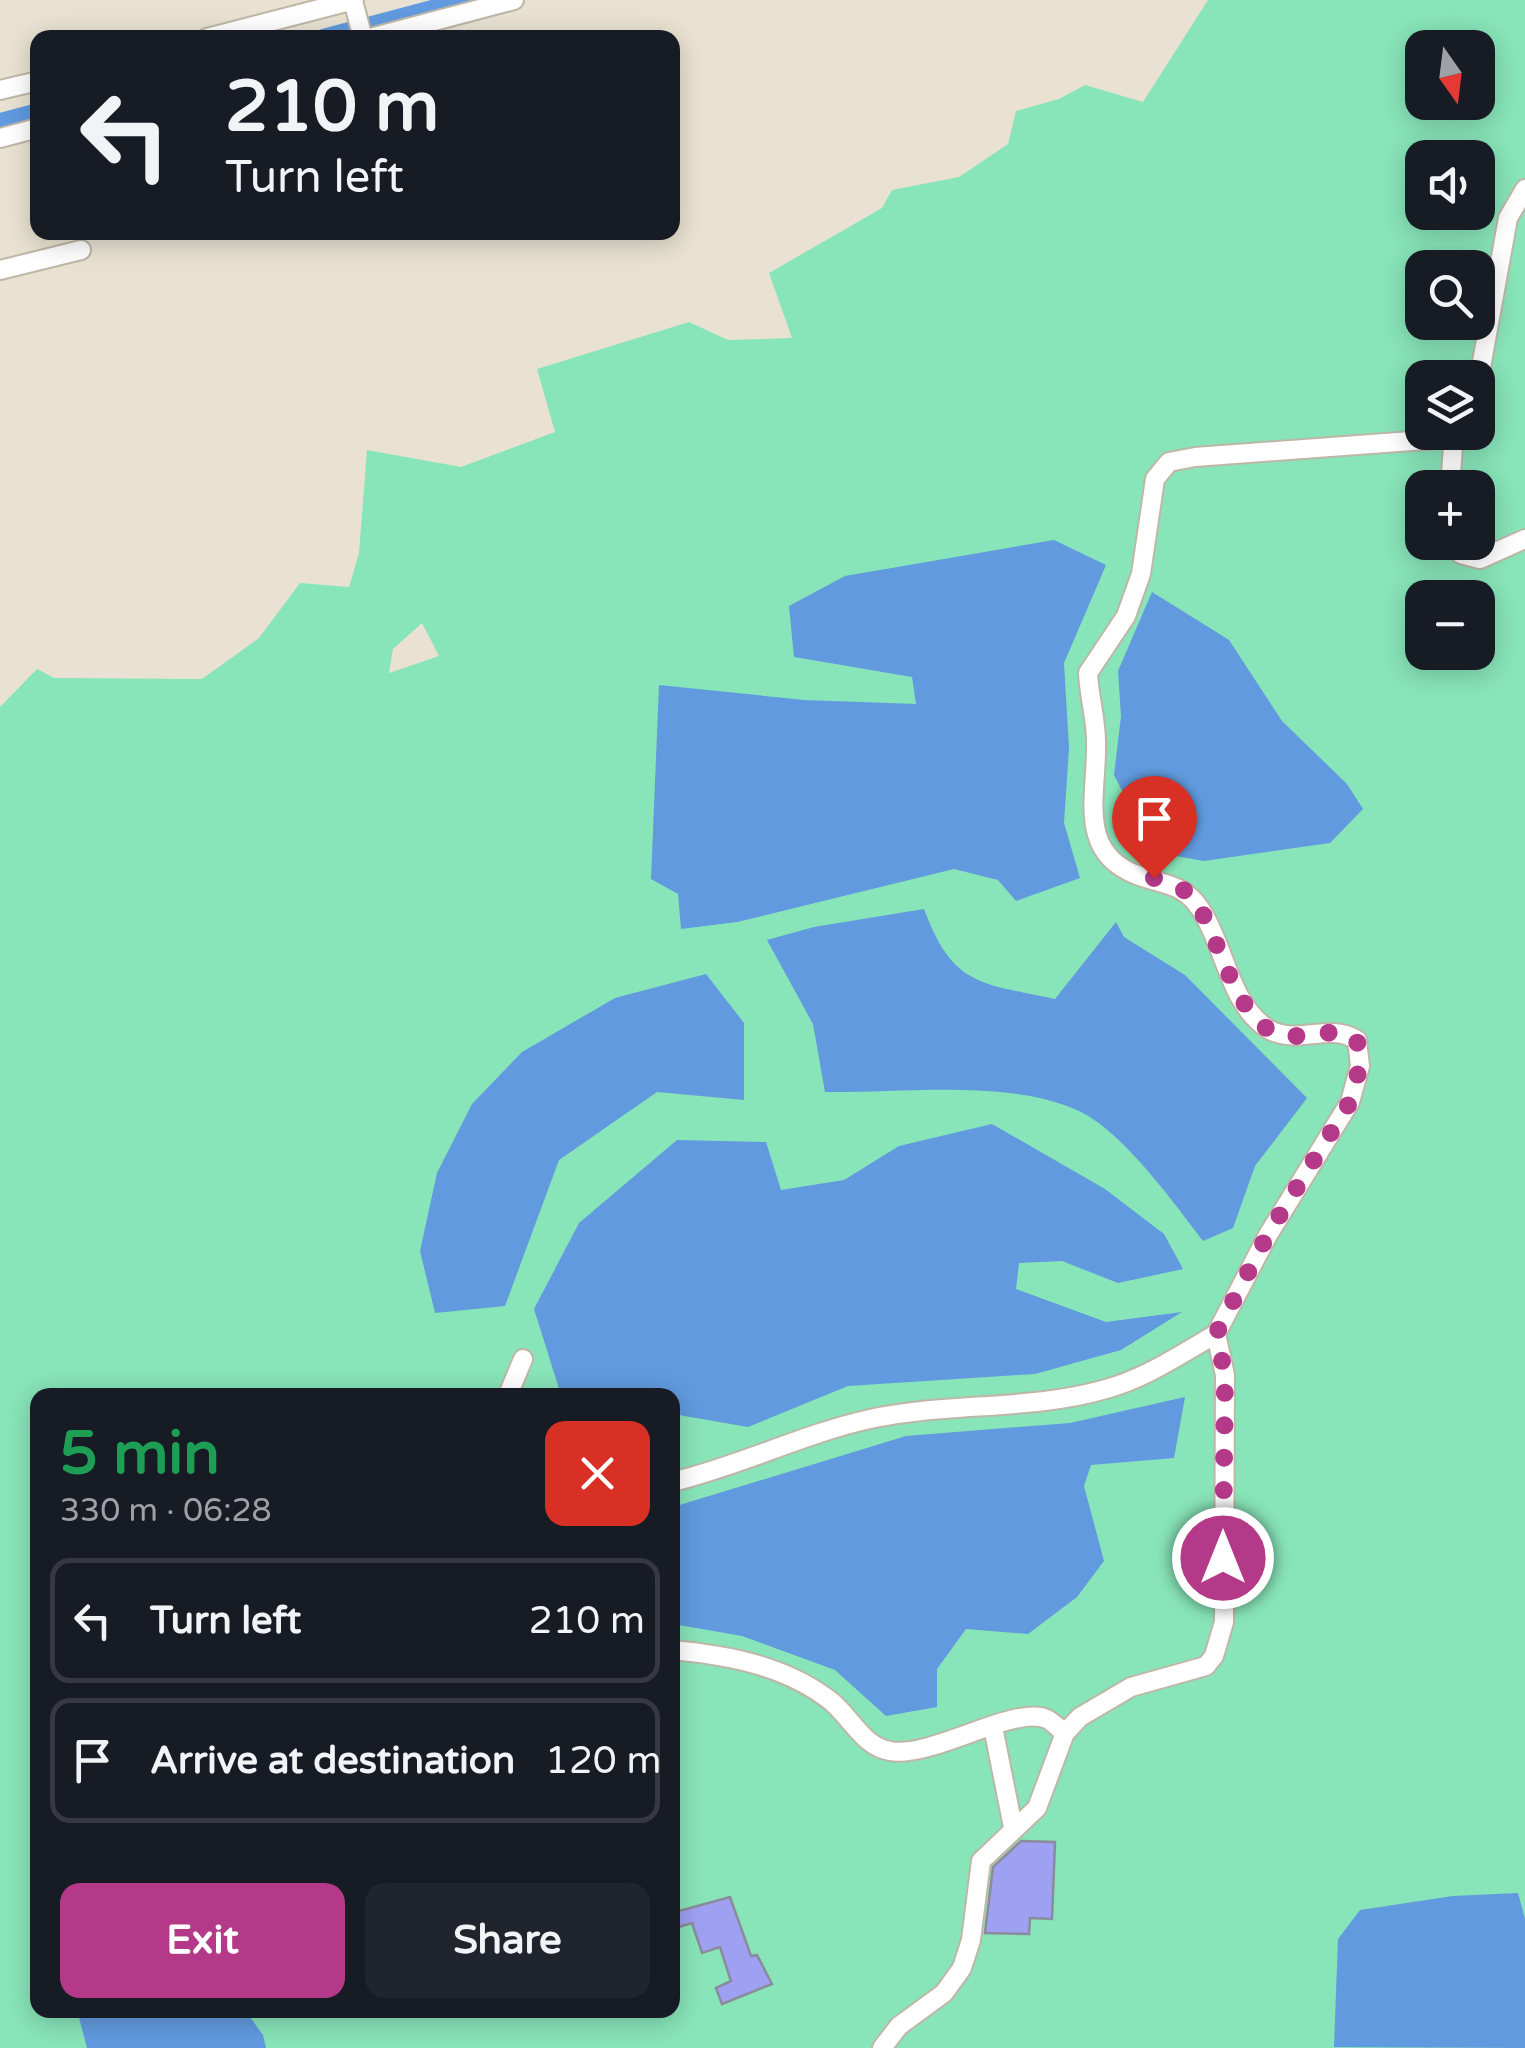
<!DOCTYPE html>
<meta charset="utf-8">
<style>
body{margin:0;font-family:"Varela Round",sans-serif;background:#20242c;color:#f1f3f6;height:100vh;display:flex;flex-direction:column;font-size:38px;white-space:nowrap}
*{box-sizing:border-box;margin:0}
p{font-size:32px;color:#9ea1a6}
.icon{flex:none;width:55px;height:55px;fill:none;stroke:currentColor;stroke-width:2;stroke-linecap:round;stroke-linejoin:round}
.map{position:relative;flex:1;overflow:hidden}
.sheet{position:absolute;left:30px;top:1388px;width:650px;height:630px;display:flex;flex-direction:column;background:#171b24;border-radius:20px;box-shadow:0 5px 25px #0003}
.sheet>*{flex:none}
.top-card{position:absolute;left:30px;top:30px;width:650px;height:210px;border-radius:20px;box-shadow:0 5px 25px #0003;background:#171b24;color:#f1f3f6;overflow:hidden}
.needle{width:65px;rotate:166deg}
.controls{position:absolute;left:1405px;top:30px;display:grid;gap:20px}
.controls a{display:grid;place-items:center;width:90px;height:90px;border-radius:20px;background:#171b24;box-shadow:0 5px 25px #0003;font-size:50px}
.pin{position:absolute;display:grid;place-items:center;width:85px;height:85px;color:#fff;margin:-102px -42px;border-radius:50% 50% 50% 0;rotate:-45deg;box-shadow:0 0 10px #0007}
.pin .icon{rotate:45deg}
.me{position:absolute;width:110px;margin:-55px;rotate:0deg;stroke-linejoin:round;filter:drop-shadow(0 0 8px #0008)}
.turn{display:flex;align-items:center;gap:35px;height:210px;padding:0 30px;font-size:45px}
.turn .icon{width:130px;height:130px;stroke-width:2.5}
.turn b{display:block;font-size:70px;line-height:85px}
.round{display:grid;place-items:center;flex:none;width:105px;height:105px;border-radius:20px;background:#20242c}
.head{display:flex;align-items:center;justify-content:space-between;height:170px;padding:0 30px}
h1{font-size:60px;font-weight:700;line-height:75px;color:#1e9e55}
.cta{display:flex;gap:20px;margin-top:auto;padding:20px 30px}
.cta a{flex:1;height:115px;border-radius:20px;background:#b53989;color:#fff;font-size:40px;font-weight:700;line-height:115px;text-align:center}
.cta a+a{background:#20242c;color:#f1f3f6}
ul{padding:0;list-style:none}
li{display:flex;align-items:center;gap:30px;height:125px;margin:0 20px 15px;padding:0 10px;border:5px solid #363941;border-radius:20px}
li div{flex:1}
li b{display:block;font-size:38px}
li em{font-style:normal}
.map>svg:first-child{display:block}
.green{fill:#88e4b9;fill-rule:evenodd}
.water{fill:#619ade}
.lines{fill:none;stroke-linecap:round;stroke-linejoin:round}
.canal{stroke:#619ade;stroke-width:18}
.building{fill:#9ea0f2;stroke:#8b8c9b;stroke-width:2.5}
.minor-casing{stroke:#beb7a8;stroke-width:22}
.minor{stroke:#fff;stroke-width:18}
.route{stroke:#b53989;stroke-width:18;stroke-dasharray:0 32.4}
</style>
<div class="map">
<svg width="1525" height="2048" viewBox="0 0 1525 2048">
<rect width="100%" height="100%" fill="#e9e2d2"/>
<path class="green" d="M1208,0H1525V2048H0V707L37,669L54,678L202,679L259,638L300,583L349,587L359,553L367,450L461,467L555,432L537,369L689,322L728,340L792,338L769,273L882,208L892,190L959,177L1008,144L1016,111L1059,99L1085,85L1143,102ZM1422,48H1478V102H1422ZM1422,158H1478V212H1422ZM1422,268H1478V322H1422ZM1422,378H1478V432H1422ZM1422,488H1478V542H1422ZM1422,598H1478V652H1422ZM422,623L439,656L389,673L393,649ZM38,1395H672V2010H38Z"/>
<path class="water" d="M1054,540L1106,565L1064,663L1069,748L1064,823L1080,878L1016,901L998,880L954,869L737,922L681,929L678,894L651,879L659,685L804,700L916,704L912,677L794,657L789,606L845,576Z
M1152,592L1229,640L1282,721L1347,784L1363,809L1330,843L1204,861L1153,852L1114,775L1121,716L1118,671Z
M924,909C953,987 981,983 1055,999L1116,922L1124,937L1185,975L1307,1098L1255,1166L1233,1228L1203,1241C1174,1203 1125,1135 1083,1113C1014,1078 902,1093 825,1092L813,1024L767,940L814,927Z
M706,974L744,1023V1100L657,1092L559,1160L505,1306L435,1313L420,1251L437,1173L472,1104L522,1052L615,998Z
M992,1124L1105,1189L1164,1234L1183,1269L1118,1283L1062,1261L1019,1263L1016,1289L1106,1322L1182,1312L1121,1350L1035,1374L848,1386L748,1427L673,1414L672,1395H561L534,1309L579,1223L677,1140L766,1142L781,1190L844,1180L899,1146Z
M1185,1397L1174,1458L1091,1465L1084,1486L1104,1561L1077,1597L1028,1634L966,1629L937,1669V1707L886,1716L835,1670L742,1636L673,1624V1507L906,1436L1070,1423Z
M1518,1893L1525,1919V2048L1334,2047L1338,1939L1360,1910L1453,1896Z
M77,2010H245L263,2035L266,2048H87Z"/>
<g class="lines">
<path class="canal" d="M323,38L466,0
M0,122L38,112"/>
</g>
<path class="building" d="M1021,1841L1055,1842L1052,1919L1030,1918L1029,1934L985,1933L993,1867Z
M730,1897L751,1956L757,1955L772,1984L722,2004L716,1988L731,1981L720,1947L702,1953L692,1923L672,1929V1913Z"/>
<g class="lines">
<defs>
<path id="minor" d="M353,1L363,38
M207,38L354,0
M370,38L514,0
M0,90L38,81
M0,138L38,128
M0,270L81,250
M1478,384L1508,218L1525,189
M1450,488L1454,432
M1454,542L1461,554L1480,559L1525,539
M508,1395L523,1359
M672,1482C740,1466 802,1434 870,1419C948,1402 1030,1411 1106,1389C1146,1378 1181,1354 1216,1334
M672,1650C728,1655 787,1666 832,1702C851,1718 864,1747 890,1751C931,1759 1016,1704 1047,1719C1053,1722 1059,1729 1065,1733
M993,1727L1013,1827
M882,2048L899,2026L944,1993L962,1968L971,1940L981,1861L1037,1808L1065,1733L1080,1717L1131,1687L1206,1666L1214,1656L1224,1622L1225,1375L1216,1334L1268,1235L1350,1102L1360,1066L1357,1040C1328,1022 1296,1046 1268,1029C1229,1004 1225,946 1201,910C1184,883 1163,885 1137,875C1075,852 1098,791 1096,741C1096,719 1089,696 1088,673L1126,616L1141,574L1155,479L1169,462L1195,457L1452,438"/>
</defs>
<use href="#minor" class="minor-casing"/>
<use href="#minor" class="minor"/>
</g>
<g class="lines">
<path class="route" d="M1154,878L1186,891L1196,902C1219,936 1237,1026 1282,1035C1309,1040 1331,1024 1357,1040L1360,1066L1350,1102L1268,1234L1216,1334L1225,1374L1223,1558"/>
</g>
</svg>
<div class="controls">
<a><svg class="needle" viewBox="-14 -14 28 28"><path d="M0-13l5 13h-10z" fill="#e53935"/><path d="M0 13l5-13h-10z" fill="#9ea1a6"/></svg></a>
<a><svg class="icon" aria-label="sound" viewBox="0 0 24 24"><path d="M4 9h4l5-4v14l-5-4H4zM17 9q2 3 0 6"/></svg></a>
<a><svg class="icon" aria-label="search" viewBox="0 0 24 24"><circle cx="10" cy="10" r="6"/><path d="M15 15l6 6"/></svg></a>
<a><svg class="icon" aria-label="layers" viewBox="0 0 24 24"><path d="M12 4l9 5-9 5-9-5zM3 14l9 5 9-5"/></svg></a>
<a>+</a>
<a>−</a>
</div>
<div class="pin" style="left:1154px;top:878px;background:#d93025"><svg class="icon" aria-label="arrive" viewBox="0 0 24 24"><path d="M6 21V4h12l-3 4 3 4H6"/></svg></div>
<svg class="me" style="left:1223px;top:1558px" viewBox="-20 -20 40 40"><circle r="17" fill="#b53989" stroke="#fff" stroke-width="3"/><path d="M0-11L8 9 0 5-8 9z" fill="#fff"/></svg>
<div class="top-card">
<div class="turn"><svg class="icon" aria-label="left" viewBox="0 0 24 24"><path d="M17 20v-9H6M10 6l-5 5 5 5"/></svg><div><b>210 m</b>Turn left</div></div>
</div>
<section class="sheet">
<div class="head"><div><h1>5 min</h1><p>330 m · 06:28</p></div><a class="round" style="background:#d93025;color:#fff"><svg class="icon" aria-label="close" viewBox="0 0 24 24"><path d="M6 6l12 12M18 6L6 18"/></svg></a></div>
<ul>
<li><svg class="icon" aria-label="left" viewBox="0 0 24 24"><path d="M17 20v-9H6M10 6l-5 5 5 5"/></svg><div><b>Turn left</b></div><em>210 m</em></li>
<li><svg class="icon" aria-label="arrive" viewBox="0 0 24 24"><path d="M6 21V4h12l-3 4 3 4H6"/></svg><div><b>Arrive at destination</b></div><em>120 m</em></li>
</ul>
<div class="cta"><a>Exit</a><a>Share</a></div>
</section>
</div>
